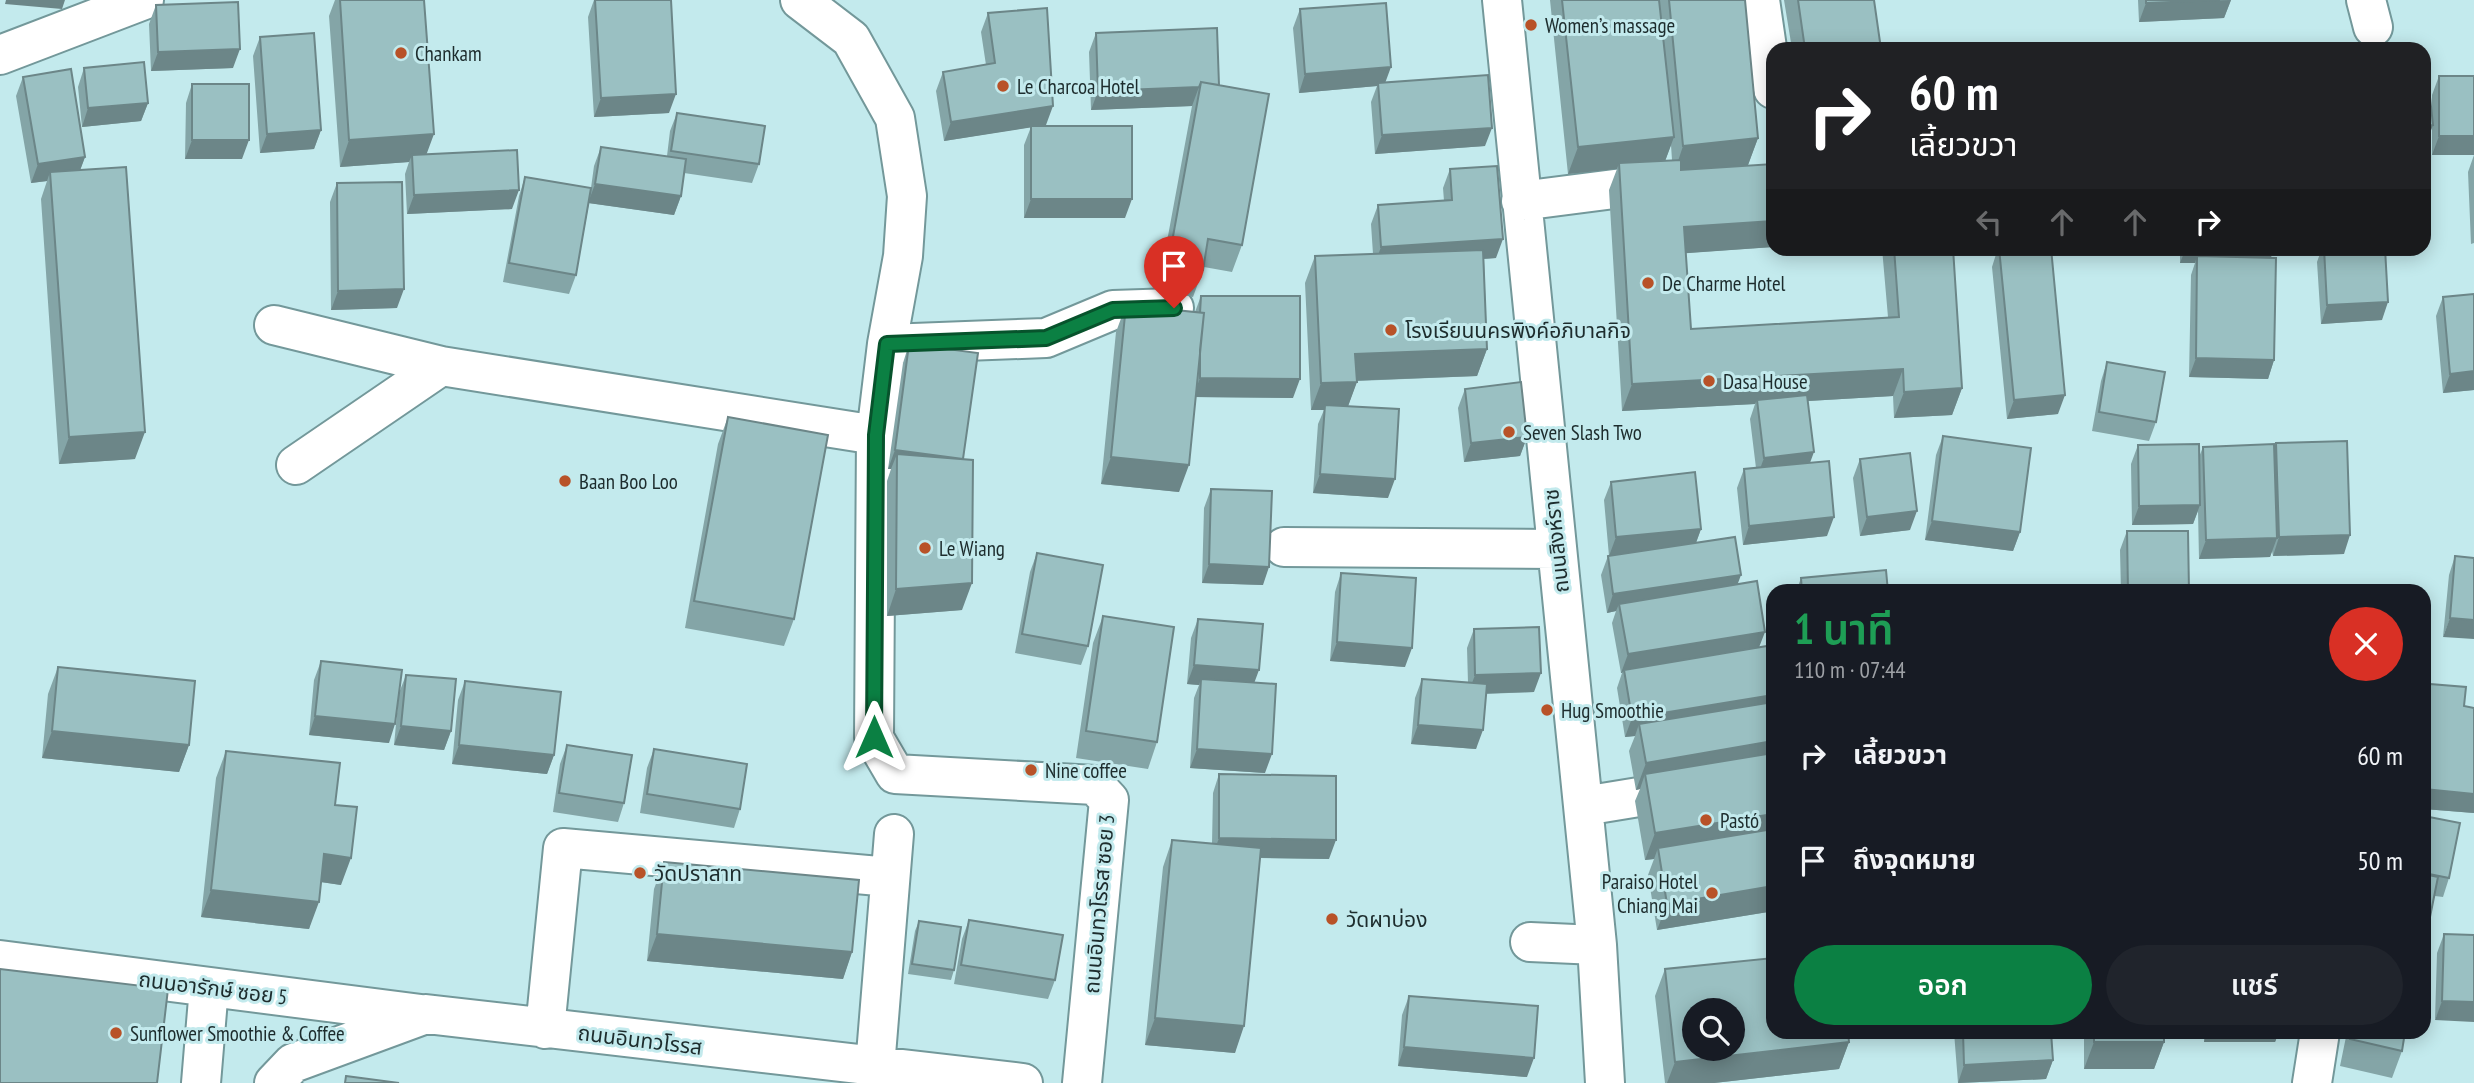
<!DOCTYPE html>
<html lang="th">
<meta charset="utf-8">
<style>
body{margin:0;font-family:"PT Sans Narrow","Noto Sans Thai",sans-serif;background:#20242c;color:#f1f3f6;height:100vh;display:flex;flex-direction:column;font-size:26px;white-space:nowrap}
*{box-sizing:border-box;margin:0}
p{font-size:23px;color:#9ea1a6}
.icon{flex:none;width:38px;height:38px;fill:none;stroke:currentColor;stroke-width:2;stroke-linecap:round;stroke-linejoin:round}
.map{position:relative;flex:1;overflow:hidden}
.side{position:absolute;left:1766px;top:584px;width:665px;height:455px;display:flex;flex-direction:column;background:#171b24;border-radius:21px;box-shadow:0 4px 18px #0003}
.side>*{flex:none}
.top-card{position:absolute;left:1766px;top:42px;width:665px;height:214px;border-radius:21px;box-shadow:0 4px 18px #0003;background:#202124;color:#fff;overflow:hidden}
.buttons{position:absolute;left:1682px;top:998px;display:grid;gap:14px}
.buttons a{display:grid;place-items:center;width:63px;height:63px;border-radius:50%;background:#171b24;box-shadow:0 4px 18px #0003;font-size:35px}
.pin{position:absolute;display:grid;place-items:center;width:60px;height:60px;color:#fff;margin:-72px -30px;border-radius:50% 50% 50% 0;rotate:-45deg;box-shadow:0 0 7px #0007}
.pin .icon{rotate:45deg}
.me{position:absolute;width:77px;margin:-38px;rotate:0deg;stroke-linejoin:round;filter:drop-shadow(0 0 5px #0008)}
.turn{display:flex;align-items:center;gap:24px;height:147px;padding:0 28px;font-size:32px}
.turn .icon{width:91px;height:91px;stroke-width:2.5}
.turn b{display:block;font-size:49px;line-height:60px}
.lanes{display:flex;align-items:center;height:66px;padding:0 28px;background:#0003;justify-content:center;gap:35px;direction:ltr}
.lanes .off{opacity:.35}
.round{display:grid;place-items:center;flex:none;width:74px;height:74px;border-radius:37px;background:#20242c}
.head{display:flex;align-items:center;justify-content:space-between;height:119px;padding:0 28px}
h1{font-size:42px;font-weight:600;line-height:52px;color:#1e9e55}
.button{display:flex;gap:14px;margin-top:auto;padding:14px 28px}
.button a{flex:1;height:80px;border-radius:42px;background:#0b8043;color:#fff;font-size:28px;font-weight:600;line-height:80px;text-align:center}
.button a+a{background:#20242c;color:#f1f3f6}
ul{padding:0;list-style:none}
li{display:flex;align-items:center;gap:21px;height:105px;padding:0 28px}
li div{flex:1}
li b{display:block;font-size:26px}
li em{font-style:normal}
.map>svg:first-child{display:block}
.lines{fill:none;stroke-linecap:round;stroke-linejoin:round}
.minor-casing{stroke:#73989a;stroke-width:42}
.minor{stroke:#fff;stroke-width:38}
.wall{fill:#84a5a7;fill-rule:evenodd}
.shaded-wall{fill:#6c8688}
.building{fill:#9ac0c2;stroke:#6c8688;stroke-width:2;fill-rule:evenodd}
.route-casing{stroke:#07532c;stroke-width:18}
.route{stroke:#0b8043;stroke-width:12}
.poi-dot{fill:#b85228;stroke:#c3eaed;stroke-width:2.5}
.labels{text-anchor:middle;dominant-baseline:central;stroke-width:6;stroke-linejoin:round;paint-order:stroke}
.poi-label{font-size:21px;fill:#1d2c2d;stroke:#c3eaed;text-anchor:start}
.street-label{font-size:21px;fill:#1d2c2d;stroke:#c3eaed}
</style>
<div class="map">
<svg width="2474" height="1083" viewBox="0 0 2474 1083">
<rect width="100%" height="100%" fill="#c3eaed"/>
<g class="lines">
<defs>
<path id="minor" d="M800,0L851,39L895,118L907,196L903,256L887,344L876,435L874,738L895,774L1095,785L1109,800L1082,1083
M1502,0L1597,945L1605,1083
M1760,0L1773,89
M2366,0L2373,27
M0,55L144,0
M1521,201L1661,183
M274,325L441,366
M887,344L1046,338L1113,310L1174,308
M296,465L441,366L876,435
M1284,547L1557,549
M1584,806L1773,775
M1530,942L1597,945
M0,960L421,1014
M545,1029L563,848L890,877
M875,1067L894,834
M201,1083L209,987
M274,1083L293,1063L426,1014L1023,1083
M2312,1083L2320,1032"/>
</defs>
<use href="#minor" class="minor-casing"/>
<use href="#minor" class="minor"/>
</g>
<path class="wall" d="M335,0H424L426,154L512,209L407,214L405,174L409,162L340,167L329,16Z
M594,0H671L669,113L594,117L588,17Z
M1550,0H1745L1758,138L1748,165L1773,247L1686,253L1691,329L1888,317L1882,248H1953L1962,388L1952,415L1894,418L1893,396L1808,401L1810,463L1827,536L1743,545L1737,488L1744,469L1756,468L1750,419L1755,404L1622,411L1609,190L1617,169L1568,174ZM1671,145L1672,160L1665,161Z
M1784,0H1874L1881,49H1792Z
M2138,0H2231L2224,18L2139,22Z
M156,5L233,68L151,71L149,24Z
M1300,9L1385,83L1485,146L1375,154L1371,102L1377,86L1299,93L1293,28Z
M988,13L1046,125L1038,126L1125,218H1024V145L1031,127L944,141L936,91L943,72L986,65L981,32Z
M1096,33L1219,85L1242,245L1232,272L1204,267L1193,297L1158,290L1192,106L1091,110L1089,52Z
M260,37L321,130L314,149L260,153L253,56Z
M84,68L148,103L141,121L82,127L78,87Z
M2439,76H2474V243L2471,244L2468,172L2474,155H2432V127L2426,144L2432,117V95Z
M23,77L85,157L80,170L135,459L59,464L41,199L47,181L31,183L16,96Z
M192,84L242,159H185L186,103Z
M677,113L759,164L752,183L684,173L681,196L674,215L589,203L576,275L569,294L503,282L519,196L525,177L591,188L594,166L601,147L667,156L670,131Z
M1450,169L1496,258L1484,259L1487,349L1477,376L1357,381L1348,406L1388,498L1313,493L1318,424L1324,410H1311L1305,283L1315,256L1373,254L1371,224L1378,205L1444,201L1443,188Z
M337,183L397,308L331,310L330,202Z
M1998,248L2058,414L2007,419L1992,267Z
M2180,248H2274L2271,258L2274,360L2268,379L2189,377L2191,275L2195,263H2180Z
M2322,248H2324L2382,320L2321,324L2317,262Z
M1201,296L1293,398L1196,397L1179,492L1101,484L1116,332L1126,305L1195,312Z
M2443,297L2474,390L2443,393L2436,316Z
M909,344L963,459L962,610L887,616V481L891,469H888L903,363Z
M2107,362L2156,422L2149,441L2092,431L2101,381Z
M1465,389L1527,437L1520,456L1464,462L1458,408Z
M728,417L794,619L784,646L685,628L718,444Z
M1943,436L2020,532L2013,551L1925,540L1936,455Z
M2276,443L2344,554L2273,556L2272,551L2270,557L2199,559L2198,511L2193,524L2132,525L2131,464L2138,445L2199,457L2203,447L2274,449Z
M1860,459L1910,530L1860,536L1853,478Z
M1611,482L1701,529L1696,543L1737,585L1759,647L1773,645V942L1768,912L1657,930L1648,875L1654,859L1645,860L1635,801L1640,789L1636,790L1629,751L1635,736L1625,737L1617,688L1622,673H1621L1612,623L1616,611L1607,613L1601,575L1608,556H1609L1604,500Z
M1211,489L1263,585L1202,583L1204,508Z
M2127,531L2189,592H2121L2120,550Z
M1037,553L1088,646L1081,665L1015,653L1030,572Z
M2455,556L2474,558L2443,637L2449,575Z
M1341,573L1405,667L1330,661L1335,592Z
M1801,578L1888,592H1796Z
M1103,616L1157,742L1148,769L1076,758L1093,643Z
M1198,619L1255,683L1265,773L1190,768L1194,698L1199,685L1187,684L1191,638Z
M1474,629L1534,692L1486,694L1476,749L1411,744L1415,698L1422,679L1468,683L1467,648Z
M321,661L389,743L309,735L314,680Z
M58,667L189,745L179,772L42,758L48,694Z
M406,675L451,731L444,750L394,745L399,693Z
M465,681L554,755L547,774L452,764L458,700Z
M2430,684L2464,706L2474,708V813L2424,809V701Z
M567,745L624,803L618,822L553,812L560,764Z
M654,749L740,809L734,828L640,813L647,768Z
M226,751L335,805L341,885L321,882L309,929L201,917L216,778Z
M1219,774L1329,859L1260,858L1235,1053L1145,1045L1163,867L1172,840L1212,844L1213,793Z
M2424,816L2449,878L2443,897L2435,896Z
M664,862L852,952L843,979L647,961L654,889Z
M969,920L1055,980L1048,999L954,984L962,939Z
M919,921L954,970L951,980L908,974L915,931Z
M2444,934L2474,935L2435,1020L2437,953Z
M1665,969L1849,1042L1839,1069L1714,1083H1665L1655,996Z
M1409,996L1527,1077L1398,1066L1402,1015Z
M1954,1032H2051L2053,1060L2046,1079L1958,1083Z
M2084,1032H2164V1042L2154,1069H2084Z
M2204,1032H2279L2275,1042H2204Z
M2347,1032H2405L2402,1051L2392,1078L2340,1066Z"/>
<path class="shaded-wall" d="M6,0H65L62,9L5,4Z
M2231,0L2224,18L2139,22L2146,3Z
M240,49L233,68L151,71L158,52Z
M1391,67L1384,86L1378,83L1377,86L1299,93L1305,74Z
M1199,87L1192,106L1091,110L1098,91Z
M676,94L669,113L594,117L601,98Z
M148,103L141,121L82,127L88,108Z
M1053,106L1046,125L944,141L951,122Z
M2433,125L2426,144H2424V126Z
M1492,128L1485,146L1375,154L1382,135Z
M321,130L314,149L260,153L267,134Z
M434,134L424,161L412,155L409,162L340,167L349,140Z
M2439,136H2474V155H2432Z
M1674,137L1664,164L1619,163L1617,169L1568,174L1578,147Z
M1758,138L1748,165L1674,173L1683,146Z
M192,140H249L242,159H185Z
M85,157L78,176L50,172L47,181L31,183L38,164Z
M595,184L681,196L674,215L588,203Z
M519,190L512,209L407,214L414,195Z
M1031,199H1132L1125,218H1024Z
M1773,221V247L1675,254L1684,227Z
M1503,239L1496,258L1374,266L1381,247Z
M2186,248H2274L2269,262L2197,256L2195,263H2180Z
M404,289L397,308L331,310L338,291Z
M2388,302L2382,320L2321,324L2327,305Z
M1487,349L1477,376L1346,381L1355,354Z
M2196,358L2274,360L2268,379L2189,377Z
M1903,369L1893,396L1757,404V400L1755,404L1622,411L1632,384Z
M2474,371V390L2443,393L2450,374Z
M1200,378L1300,379L1293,398L1193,397Z
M1357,382L1347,409L1325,405L1324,410H1311L1321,383Z
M1962,388L1952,415L1894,418L1904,392Z
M2065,395L2058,414L2007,419L2014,400Z
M145,432L135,459L59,464L69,437Z
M1527,437L1520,456L1464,462L1471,443Z
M895,450L963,459L897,454L891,469H888Z
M1814,452L1807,471L1757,477L1764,458Z
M1111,457L1189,465L1179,492L1101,484Z
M1320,474L1395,479L1388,498L1313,493Z
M2200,505L2193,524L2132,525L2139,506Z
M1917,511L1910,530L1860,536L1867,517Z
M1834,517L1827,536L1743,545L1749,526Z
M1932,521L2020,532L2013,551L1925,540Z
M1701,529L1694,548L1609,556L1616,537Z
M2350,535L2344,554L2273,556L2279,537Z
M2277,538L2270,557L2199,559L2206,540Z
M1209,564L1269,567L1263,585L1202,583Z
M1741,575L1734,594L1619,604L1616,611L1607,613L1613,594Z
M972,583L962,610L887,616L896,589Z
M2450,618L2474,620V639L2443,637Z
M1765,632L1758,650L1624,670L1622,673H1621L1628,654Z
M1337,642L1412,648L1405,667L1330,661Z
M1194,665L1259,670L1252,689L1201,679L1199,685L1187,684Z
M1541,673L1534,692L1468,694L1475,675Z
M1773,695V713L1639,724L1635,736L1625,737L1632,718Z
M315,716L395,724L389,743L309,735Z
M1418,725L1483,730L1476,749L1411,744Z
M401,726L451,731L444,750L394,745Z
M52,731L189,745L179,772L42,758Z
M1773,741V767L1645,774L1640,789L1636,790L1646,763Z
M459,745L554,755L547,774L452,764Z
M1197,749L1272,754L1265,773L1190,768Z
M2424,789L2474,794V813L2424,809Z
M1773,814V839L1658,848L1654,859L1645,860L1655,833Z
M1219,838L1336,840L1329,859L1212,857Z
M324,854L351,858L341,885L314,881Z
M1773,886V899L1768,912L1657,930L1667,904Z
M211,890L319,902L309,929L201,917Z
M657,934L852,952L843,979L647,961Z
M2442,1001L2474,1002V1022L2435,1020Z
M1155,1018L1244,1026L1235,1053L1145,1045Z
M2207,1032H2279L2275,1042H2204Z
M1849,1042L1839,1069L1714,1083H1667L1675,1062Z
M2094,1042H2164L2154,1069H2084Z
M1404,1047L1534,1058L1527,1077L1398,1066Z
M2053,1060L2046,1079L1958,1083L1964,1065Z"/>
<path class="building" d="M340,0H424L434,134L349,140Z
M595,0H671L676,94L601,98Z
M1562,0H1659L1674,137L1578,147Z
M1669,0H1745L1758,138L1683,146Z
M1798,0H1874L1881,49H1805Z
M2146,0H2220L2146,3Z
M238,2L240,49L158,52L156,5Z
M1386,3L1391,67L1305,74L1300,9Z
M1047,8L1053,106L951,122L943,72L995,63L988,13Z
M1217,28L1219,85L1201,82L1199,87L1098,91L1096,33Z
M314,33L321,130L267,134L260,37Z
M144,62L148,103L88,108L84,68Z
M71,69L85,157L38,164L23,77Z
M2424,69H2427L2433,125L2424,126Z
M1488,75L1492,128L1382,135L1378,83Z
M2439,76H2474V136H2439Z
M1201,82L1269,94L1242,245L1208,239L1203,270L1168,264Z
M192,84H249V140H192Z
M677,113L765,126L759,164L671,151Z
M1031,126H1132V199H1031Z
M601,147L686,159L681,196L595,184Z
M517,150L519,190L414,195L412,155Z
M1681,160V170L1773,164V221L1684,227L1691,329L1899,317L1894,248H1953L1962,388L1904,392L1903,369L1632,384L1619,163Z
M1497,166L1503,239L1381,247L1378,205L1452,200L1450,169Z
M126,167L145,432L69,437L50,172Z
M525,177L591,188L576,275L509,263Z
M402,182L404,289L338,291L337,183Z
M1999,248H2051L2065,395L2014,400Z
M2324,248H2385L2388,302L2327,305Z
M1483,250L1487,349L1355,354L1357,382L1321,383L1315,256Z
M2197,256L2276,258L2274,360L2196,358Z
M2474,294V371L2450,374L2443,297Z
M1201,296H1300V379L1200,378V350L1204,313H1200Z
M1126,305L1204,313L1189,465L1111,457Z
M909,344L978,353L963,459L895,450Z
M2107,362L2165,372L2156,422L2099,412Z
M1521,382L1527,437L1471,443L1465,389Z
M1807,395L1814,452L1764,458L1757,400Z
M1325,405L1399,409L1395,479L1320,474Z
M728,417L828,435L794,619L694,601Z
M1943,436L2031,448L2020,532L1932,521Z
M2347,441L2350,535L2279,537L2276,443Z
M2199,444L2200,505L2139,506L2138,445Z
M2274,444L2277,538L2206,540L2203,447Z
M1910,453L1917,511L1867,517L1860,459Z
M897,454L973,460L972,583L896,589Z
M1829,461L1834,517L1749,526L1744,469Z
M1695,472L1701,529L1616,537L1611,482Z
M1211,489L1272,491L1269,567L1209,564Z
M2127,531H2188L2189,592H2128Z
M1735,537L1741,575L1613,594L1608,556Z
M1037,553L1103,565L1088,646L1022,634Z
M2455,556L2474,558V620L2450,618Z
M1886,570L1888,592H1802L1801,578Z
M1341,573L1416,578L1412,648L1337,642Z
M1757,581L1765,632L1628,654L1619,604Z
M1103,616L1174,627L1157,742L1086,731Z
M1198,619L1263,624L1259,670L1194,665Z
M1539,627L1541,673L1475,675L1474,629Z
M1773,645V695L1632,718L1624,670Z
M321,661L402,670L395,724L315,716Z
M58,667L195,681L189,745L52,731Z
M406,675L456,679L451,731L401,726Z
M1201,679L1276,684L1272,754L1197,749Z
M1422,679L1487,684L1483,730L1418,725Z
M465,681L561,692L554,755L459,745Z
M2430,684L2466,687L2464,706L2474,708V794L2424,789V747Z
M1773,702V741L1646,763L1639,724Z
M567,745L632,755L624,803L559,793Z
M654,749L747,764L740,809L647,794Z
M226,751L340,763L335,805L357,807L351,858L324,854L319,902L211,890Z
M1773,753V814L1655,833L1645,774Z
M1219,774L1336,776V840L1219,838Z
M2424,816L2460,823L2449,878L2424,873Z
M1773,829V886L1667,904L1658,848Z
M1172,840L1261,848L1244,1026L1155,1018Z
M664,862L859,880L852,952L657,934Z
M2424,874L2438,877L2424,947Z
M969,920L1063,935L1055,980L961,965Z
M919,921L961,927L954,970L912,964Z
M2444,934L2474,935V1002L2442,1001Z
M1773,958V1032H1848L1849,1042L1675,1062L1665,969ZM1694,1010H1732V1048H1694Z
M0,969L168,989L157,1083H0Z
M1409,996L1538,1006L1534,1058L1404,1047Z
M1963,1032H2051L2053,1060L1964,1065Z
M2094,1032H2164V1042H2094Z
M2351,1032H2405L2402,1051L2350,1039Z
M346,1076L399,1083H345Z"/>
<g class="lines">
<defs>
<path id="route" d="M874,737L876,435L887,344L1046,338L1113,310L1174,308"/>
</defs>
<use href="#route" class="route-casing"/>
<use href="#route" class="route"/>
</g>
<g class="poi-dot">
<circle cx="1531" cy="25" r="7"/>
<circle cx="401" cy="53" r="7"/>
<circle cx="1003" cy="86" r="7"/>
<circle cx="1648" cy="283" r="7"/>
<circle cx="1391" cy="330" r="7"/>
<circle cx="1709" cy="381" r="7"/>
<circle cx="1509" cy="432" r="7"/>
<circle cx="565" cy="481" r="7"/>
<circle cx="925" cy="548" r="7"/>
<circle cx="1547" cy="710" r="7"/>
<circle cx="1031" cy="770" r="7"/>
<circle cx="1706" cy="820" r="7"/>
<circle cx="640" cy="873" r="7"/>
<circle cx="1712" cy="893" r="7"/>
<circle cx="1332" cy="919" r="7"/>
<circle cx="116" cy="1033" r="7"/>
</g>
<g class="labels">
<g class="poi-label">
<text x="1545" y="25">Women’s massage</text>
<text x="415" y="53">Chankam</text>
<text x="1017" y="86">Le Charcoa Hotel</text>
<text x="1662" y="283">De Charme Hotel</text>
<text x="1405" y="330">โรงเรียนนครพิงค์อภิบาลกิจ</text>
<text x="1723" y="381">Dasa House</text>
<text x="1523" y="432">Seven Slash Two</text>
<text x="579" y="481">Baan Boo Loo</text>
<text x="939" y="548">Le Wiang</text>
<text x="1561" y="710">Hug Smoothie</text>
<text x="1045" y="770">Nine coffee</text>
<text x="1720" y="820">Pastó</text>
<text x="654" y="873">วัดปราสาท</text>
<text x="1698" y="881" text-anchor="end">Paraiso Hotel<tspan x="1698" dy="24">Chiang Mai</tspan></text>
<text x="1346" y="919">วัดผาบ่อง</text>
<text x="130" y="1033">Sunflower Smoothie &amp; Coffee</text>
</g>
<g class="street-label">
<text transform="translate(1556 541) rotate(-96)">ถนนสิงห์ราช</text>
<text transform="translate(1099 904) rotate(-85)">ถนนอินทวโรรส ซอย 3</text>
<text transform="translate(213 988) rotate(7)">ถนนอารักษ์ ซอย 5</text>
<text transform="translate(640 1040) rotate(7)">ถนนอินทวโรรส</text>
</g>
</g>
</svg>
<div class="buttons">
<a><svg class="icon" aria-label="search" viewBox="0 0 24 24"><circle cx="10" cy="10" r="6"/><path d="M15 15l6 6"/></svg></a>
</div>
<div class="pin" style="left:1174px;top:308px;background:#d93025"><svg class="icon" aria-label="arrive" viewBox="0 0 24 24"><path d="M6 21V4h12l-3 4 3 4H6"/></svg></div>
<svg class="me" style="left:874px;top:737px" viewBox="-20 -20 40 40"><path d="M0-17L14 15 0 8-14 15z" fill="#0b8043" stroke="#fff" stroke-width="4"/></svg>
<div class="top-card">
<div class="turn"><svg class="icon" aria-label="right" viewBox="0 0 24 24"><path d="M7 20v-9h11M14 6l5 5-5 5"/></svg><div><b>60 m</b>เลี้ยวขวา</div></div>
<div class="lanes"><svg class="icon off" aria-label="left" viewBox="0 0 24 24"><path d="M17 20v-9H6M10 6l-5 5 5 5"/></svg><svg class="icon off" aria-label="ahead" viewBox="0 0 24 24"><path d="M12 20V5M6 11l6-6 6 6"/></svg><svg class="icon off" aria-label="ahead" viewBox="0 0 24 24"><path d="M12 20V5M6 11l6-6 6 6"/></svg><svg class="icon" aria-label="right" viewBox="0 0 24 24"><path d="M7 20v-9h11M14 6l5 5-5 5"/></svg></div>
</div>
<section class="side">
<div class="head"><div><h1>1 นาที</h1><p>110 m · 07:44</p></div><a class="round" style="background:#d93025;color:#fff"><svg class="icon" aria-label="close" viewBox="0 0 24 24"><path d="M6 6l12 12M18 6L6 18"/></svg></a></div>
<ul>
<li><svg class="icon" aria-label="right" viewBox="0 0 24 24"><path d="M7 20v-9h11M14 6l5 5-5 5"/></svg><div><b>เลี้ยวขวา</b></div><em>60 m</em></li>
<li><svg class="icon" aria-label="arrive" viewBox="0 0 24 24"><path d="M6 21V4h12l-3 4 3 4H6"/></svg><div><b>ถึงจุดหมาย</b></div><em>50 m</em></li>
</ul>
<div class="button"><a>ออก</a><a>แชร์</a></div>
</section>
</div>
